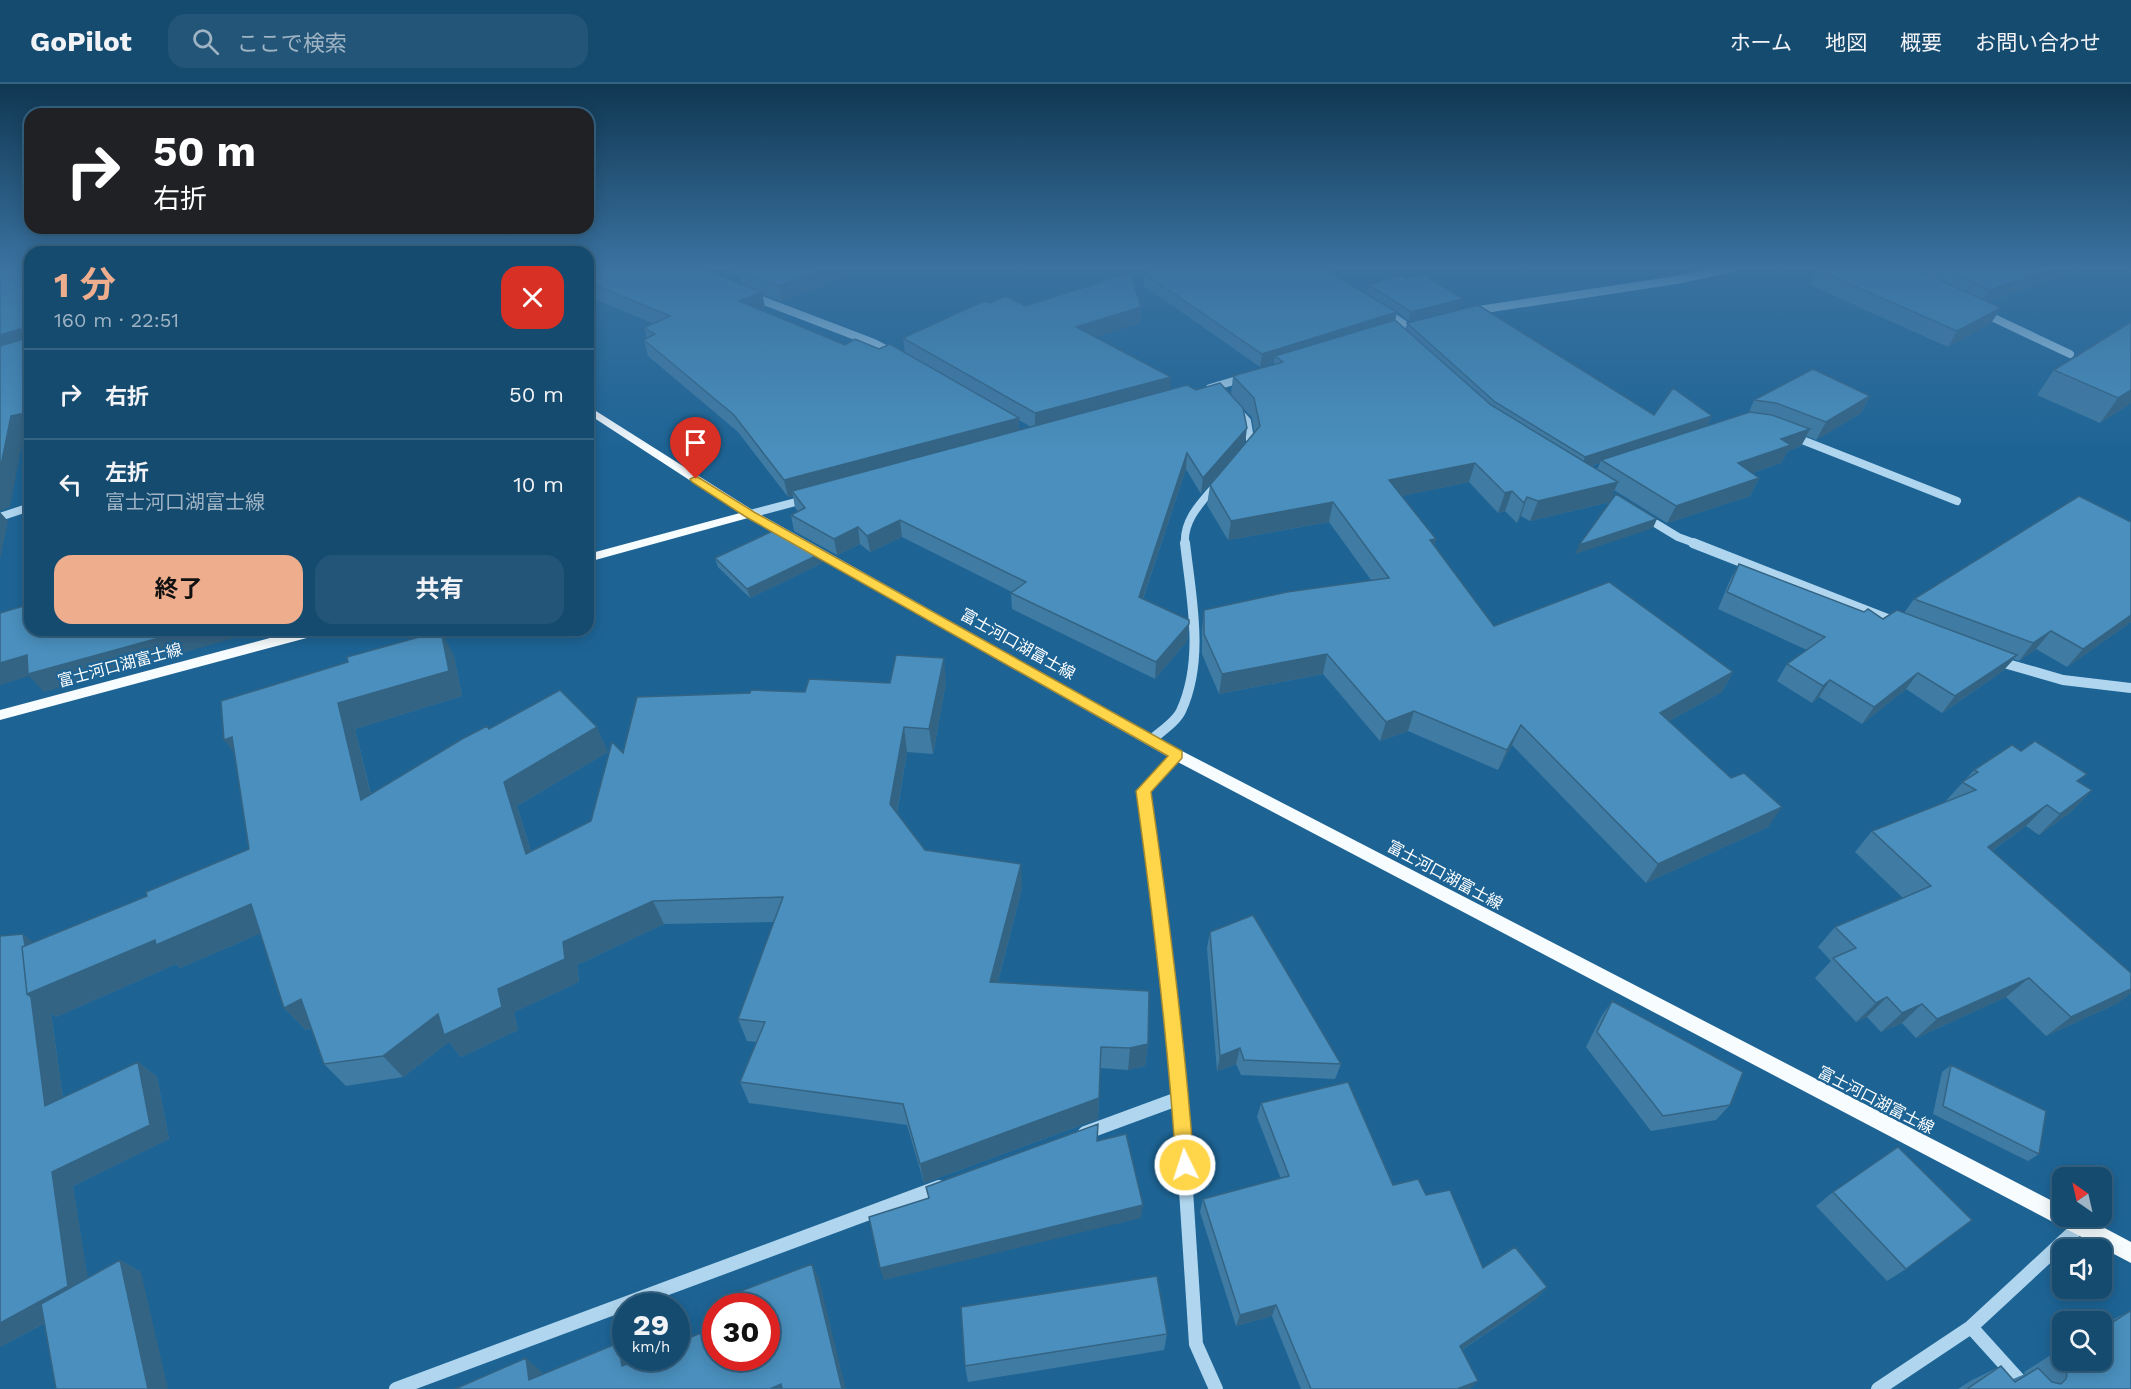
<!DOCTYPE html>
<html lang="ja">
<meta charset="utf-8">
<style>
body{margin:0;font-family:"Work Sans","Noto Sans JP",sans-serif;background:#235578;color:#f1f3f6;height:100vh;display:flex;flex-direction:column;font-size:22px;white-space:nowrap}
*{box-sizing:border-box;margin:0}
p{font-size:20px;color:#9eb3c3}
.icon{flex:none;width:33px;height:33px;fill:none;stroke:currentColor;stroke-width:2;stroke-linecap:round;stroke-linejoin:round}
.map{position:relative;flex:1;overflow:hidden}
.side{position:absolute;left:24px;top:162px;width:570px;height:390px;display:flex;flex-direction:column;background:#164b70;border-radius:18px;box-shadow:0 3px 15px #0003,0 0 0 2px #356383}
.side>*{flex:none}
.banner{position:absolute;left:24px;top:24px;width:570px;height:126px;border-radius:18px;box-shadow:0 3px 15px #0003,0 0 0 2px #356383;background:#202124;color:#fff;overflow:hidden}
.needle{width:39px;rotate:326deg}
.tools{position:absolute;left:2052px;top:1083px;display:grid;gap:12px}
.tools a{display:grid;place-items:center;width:60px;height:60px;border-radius:12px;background:#164b70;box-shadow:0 3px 15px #0003,0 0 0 2px #356383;font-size:30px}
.speed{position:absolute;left:612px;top:1209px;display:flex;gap:12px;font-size:30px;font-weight:700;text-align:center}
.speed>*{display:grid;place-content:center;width:78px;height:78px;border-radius:50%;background:#164b70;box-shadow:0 3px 15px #0003,0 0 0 2px #356383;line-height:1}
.speed small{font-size:15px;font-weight:400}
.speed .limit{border:9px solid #d22;background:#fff;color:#111}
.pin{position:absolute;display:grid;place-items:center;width:51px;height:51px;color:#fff;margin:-62px -26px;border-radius:50% 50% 50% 0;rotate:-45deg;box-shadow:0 0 6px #0007}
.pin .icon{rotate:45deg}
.me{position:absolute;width:66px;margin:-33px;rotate:356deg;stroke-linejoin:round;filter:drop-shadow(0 0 4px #0008)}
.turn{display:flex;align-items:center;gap:21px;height:126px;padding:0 30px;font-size:27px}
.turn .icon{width:78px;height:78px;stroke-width:2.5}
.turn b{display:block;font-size:42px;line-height:51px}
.round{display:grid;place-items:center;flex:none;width:63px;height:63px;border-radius:18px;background:#235578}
.overview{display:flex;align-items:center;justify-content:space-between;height:102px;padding:0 30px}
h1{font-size:36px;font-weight:700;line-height:45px;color:#eead8d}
.cta{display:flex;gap:12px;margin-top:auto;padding:12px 30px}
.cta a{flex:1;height:69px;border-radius:18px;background:#eead8d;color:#111;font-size:24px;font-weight:700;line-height:69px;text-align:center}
.cta a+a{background:#235578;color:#f1f3f6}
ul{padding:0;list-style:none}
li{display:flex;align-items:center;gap:18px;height:90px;padding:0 30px;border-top:2px solid #356383}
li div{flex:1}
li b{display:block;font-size:22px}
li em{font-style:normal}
header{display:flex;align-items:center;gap:36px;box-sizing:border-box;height:84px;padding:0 30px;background:#164b70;border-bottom:2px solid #356383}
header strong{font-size:28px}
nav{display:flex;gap:33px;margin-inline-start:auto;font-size:21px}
.search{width:420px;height:54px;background:#235578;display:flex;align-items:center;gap:15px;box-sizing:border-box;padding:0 21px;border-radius:18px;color:#9eb3c3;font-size:22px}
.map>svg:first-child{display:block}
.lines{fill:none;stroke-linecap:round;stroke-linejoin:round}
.minor-far2{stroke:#b0d6ef;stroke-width:8}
.minor-far1{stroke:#b0d6ef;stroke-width:10}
.minor{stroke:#b0d6ef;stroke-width:14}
.major{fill:#f7fcff;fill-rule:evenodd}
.wall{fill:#407ba3;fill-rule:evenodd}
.shaded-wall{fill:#346484}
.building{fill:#4a8fbd;stroke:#346484;stroke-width:1.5}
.route{fill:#ffd54a;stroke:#a68a30;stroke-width:1.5}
.labels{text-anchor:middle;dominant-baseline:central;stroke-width:4.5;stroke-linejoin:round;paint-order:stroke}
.street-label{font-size:16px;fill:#fff;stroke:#1d6495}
</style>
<header>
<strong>GoPilot</strong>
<div class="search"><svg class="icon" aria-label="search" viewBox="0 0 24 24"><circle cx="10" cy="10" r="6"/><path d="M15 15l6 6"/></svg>ここで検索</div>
<nav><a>ホーム</a><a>地図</a><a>概要</a><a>お問い合わせ</a></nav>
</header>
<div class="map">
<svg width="2131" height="1305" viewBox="0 0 2131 1305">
<rect width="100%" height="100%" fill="#1d6495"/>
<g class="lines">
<path class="minor-far2" d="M751,212L874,259L895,270
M1472,227L1676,196L1733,184
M1386,228L1408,243
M1981,228L2070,270
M1210,304L1247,293
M1236,325L1247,337L1251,362L1248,366
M1792,352L1957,417
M750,430L807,415
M0,433L30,423
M1645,433L1678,453L1697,460
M1185,460C1183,435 1202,418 1217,400"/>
<path class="minor-far1" d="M1693,459L1895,538
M1997,577L2063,596L2131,604
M1151,656C1160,648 1176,638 1181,627C1205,575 1191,513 1185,459
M1158,824L1144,707L1177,671"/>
<path class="minor" d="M1158,823L1180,1014L1196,1260L1216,1305
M1085,1049L1180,1014
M1971,1243L2027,1305
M396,1305L939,1103
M1878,1305L1971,1243L2080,1142"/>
<path class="major" d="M588,322L754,427L1182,667L2062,1122V1132H2082L2131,1158V1179L1172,675L748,434L588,478V470L740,429L588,330Z
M300,546H325L318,551L0,636V626Z"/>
</g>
<path class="wall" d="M588,184L744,201L732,184H852L853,190L782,217L762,210L765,224L760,226L845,261L905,269L903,254L990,219L1025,222L1141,223L1140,239L1095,253L1170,306H1196L1231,311L1233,292L1274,281V278L1260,283L1143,201L1144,189L1394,227L1367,209L1369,201L1407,195L1461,224L1409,237L1397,228L1395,236L1405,245L1407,239L1654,331L1712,332L1707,342L1749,328L1754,316L1870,312L1861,329L1816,356L1807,352L1801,362L1788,367L1781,379L1752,389L1759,394L1750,412L1667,439L1614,406L1610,418L1530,437L1521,432L1517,439L1505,427L1498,429L1469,398L1402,412L1436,455L1434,461L1494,542L1733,588L1722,608L1669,637L1768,743L1646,799L1512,661L1498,686L1408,647L1380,657L1323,590L1219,610L1202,570V546L1204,526L1371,496L1329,438L1228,456L1207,421L1210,401L1236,370L1201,410L1186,385L1143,515L1189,540L1187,557L1155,595L1012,525L1011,509L1012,508L902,453L870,468L860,460L837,471L794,447L791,431L798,427L795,424L793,412L788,413L738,348L648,272L644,256L647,254L644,244L654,240L588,212ZM1244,325L1252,333L1254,348L1245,360ZM1019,336L1031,343L1019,346ZM1600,379L1597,385L1592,382Z
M1822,184H2086L1989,218L2001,224L1991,239L1948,263L1810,201L1818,186Z
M2122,184H2131V187Z
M2131,238V319L2100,339L2037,311L2054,286Z
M2131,438V538L2067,583L2036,565L2019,577L2014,575L2003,587L1942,629L1906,605L1862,640L1819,613L1812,619L1777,597L1787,580L1807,566L1718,525L1730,496L1739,480L1864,528L1883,535L1904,529L1914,515Z
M820,470L822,479L750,514L718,483L715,474Z
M454,572L462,612L355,645L371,710L489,645L608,668L517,722L531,767L591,737L623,669L805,608L890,599H946L933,670L907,668L897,729L925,766L1022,804L998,898L1148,960L1145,982L1128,986L1100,984L1098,1035L924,1099L907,1041L749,1019L740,998L756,958L747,957L738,935L774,838L664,840L577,881L579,898L514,928L518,946L461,973L449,958L403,993L346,1002L324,980L311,944L306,946L284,924L261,849L180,884L176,880L56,933L51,929L63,1014L138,978L157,993L169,1055L73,1102L87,1194L120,1176L141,1188L0,1263V852L23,850L33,859L147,812L249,765L235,668L224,656Z
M2021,667L2079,698L2092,706L2071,728L2039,751L2026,742L1992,767L2131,889V909L2118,919L2046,952L2006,913L1916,954L1902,939L1881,948L1867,933L1856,938L1815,894L1831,877L1818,863L1835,843L1903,814L1855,768L1872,747L1944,719L1974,686Z
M1210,848L1341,980L1335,995L1241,991L1236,980L1217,987L1207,864Z
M1612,917L1730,1021L1716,1036L1651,1047L1586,963L1601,933Z
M1951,981L2039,1070L2028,1077L1933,1030L1942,988Z
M1261,1019L1393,1101L1426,1111L1483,1184L1547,1203L1536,1215L1462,1266L1470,1305H1301L1272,1232L1236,1242L1200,1128L1203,1115L1281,1095L1257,1033Z
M1833,1108L1906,1185L1887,1197L1816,1122Z
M2130,1227L2131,1305H1958L1972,1296L2001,1282L2013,1295L2025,1290L2024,1288L2062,1264V1276H2102V1241Z
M1167,1250L1164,1266L968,1298L965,1282Z"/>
<path class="shaded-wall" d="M826,184H852L853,190L782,217L779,202Z
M2053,184H2086L1980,221L1990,206Z
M762,208L765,224L742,233L739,217Z
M1463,215L1461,224L1409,237L1411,228Z
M1141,223L1140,239L1076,260V243Z
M2001,224L1991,239L1948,263L1957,247Z
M1397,228L1394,241L1275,272L1274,278L1260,283L1262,270Z
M20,245L30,260L0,271V251Z
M1171,293L1170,309L1035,346V329Z
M2131,306V319L2100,339L2118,314Z
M1870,312L1861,329L1816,356L1826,338Z
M30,328V348L24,349L10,423L0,427V386L11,332Z
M1712,332L1706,344L1601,376L1600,379L1581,385L1585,373Z
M1019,334V350L792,407L793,412L788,413L784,396Z
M1247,344L1245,360L1201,410L1203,394Z
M1810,345L1801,362L1788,367L1781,379L1730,397L1738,379L1781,355Z
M1187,369L1186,385L1138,529L1139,513Z
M1475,379L1469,398L1384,416L1389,396Z
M1759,394L1750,412L1667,439L1676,422Z
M1618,398L1610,418L1530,437L1538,417Z
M1512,407L1505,427L1498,429L1505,409Z
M1527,413L1521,432L1517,439L1524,419Z
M1333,418L1329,438L1228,456L1231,437Z
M0,428L8,437L0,476Z
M1657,435L1653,444L1575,470L1579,461Z
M900,436L902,453L870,468L867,452Z
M858,443L860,460L837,471L834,455Z
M1436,455L1430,474V456Z
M820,470L822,479L750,514L747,505Z
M2131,531V538L2067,583L2083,565Z
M1189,540L1187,557L1155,595L1156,578Z
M188,546H259L242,552L44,608L29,592L0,601V579L27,571Z
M441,547L454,572L462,612L355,645L378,741L361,716L338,619Z
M2051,547L2036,565L2019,577L2033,559Z
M1327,570L1323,590L1219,610L1222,590Z
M2017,571L2003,587L1942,629L1955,612Z
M944,574L946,599L933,670L929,645Z
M1733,588L1722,608L1649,648L1660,629Z
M1918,589L1906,605L1862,640L1874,623Z
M1830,596L1819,613L1812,619L1823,602Z
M1414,627L1408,647L1380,657L1386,638Z
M1521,641L1512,661L1498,686L1507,666Z
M597,643L608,668L517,722L539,794L526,770L504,698Z
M904,643L907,668L894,744L890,720Z
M232,653L244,681L224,656Z
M2092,706L2071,728L2039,751L2060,730Z
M2047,721L2026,742L1968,784L1988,763Z
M1782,723L1768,743L1646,799L1658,780Z
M1021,780L1022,804L992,921L990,898Z
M653,817L664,840L577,881L579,898L514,928L518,946L461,973L449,958L403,993L383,972L438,930L563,858Z
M251,820L273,844L180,884L176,880L56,933L51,929L66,1036L45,1022L27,910L23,850L42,866L155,856Z
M2029,894L2006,913L1916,954L1937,935Z
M2131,905V909L2118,919L2046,952L2071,933Z
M1887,913L1867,933L1856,938L1876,919Z
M301,915L322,938L306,946L284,924Z
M1922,920L1902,939L1881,948L1902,929Z
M1148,960L1145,982L1128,986L1130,964Z
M1240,964L1236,980L1217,987L1220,972Z
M138,978L157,993L169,1055L73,1102L91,1214L0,1263V1239L52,1088Z
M1099,1014L1098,1035L924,1099L920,1080Z
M1143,1121L1141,1134L884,1196L880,1184Z
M120,1176L141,1188L168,1305H148Z
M812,1180L819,1195L846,1305H842Z
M1547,1203L1536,1215L1451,1273L1460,1262Z
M1276,1221L1272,1232L1236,1242L1240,1231Z
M618,1259L626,1267V1274H631L635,1295L622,1282Z
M526,1274L542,1288L544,1305L529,1296Z
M1478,1297L1470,1305H1457Z
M781,1300L784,1305H770Z"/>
<path class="building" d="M0,184H30V328L11,332L0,386V262L20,256L24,252L20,245L0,251Z
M588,184H699L762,208L739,217L845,261L855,255L879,265L890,260L1019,334L784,396L734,331L644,256L655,250L644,244L670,232L588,198Z
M740,184H826L779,202L742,188Z
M1159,184H1322L1397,228L1262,270L1144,189Z
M1822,184H1914L2001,224L1957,247L1818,186Z
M1942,184H2053L1990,206Z
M1130,189L1141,223L1076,243L1171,293L1035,329L903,254L984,217L990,219L1006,212L1025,222Z
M1423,190L1463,215L1411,228L1369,201L1400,191L1407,195Z
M1478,221L1654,331L1673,304L1712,332L1585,373L1495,318L1407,239Z
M1395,236L1491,321L1618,398L1538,417L1527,413L1524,419L1512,407L1505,409L1475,379L1389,396L1436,455L1430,456L1494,542L1609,498L1733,588L1660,629L1731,694L1744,689L1782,723L1658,780L1521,641L1507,666L1414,627L1386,638L1327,570L1222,590L1204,550V526L1287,508L1389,494L1333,418L1231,437L1210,401L1260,342L1254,314L1233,292L1283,278L1275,272Z
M2131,238V306L2118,314L2054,286Z
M1813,285L1870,312L1826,338L1776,319L1754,316Z
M1220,299L1243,324L1247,344L1203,394L1187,369L1139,513L1189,536V540L1156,578L1011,509L1026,498L900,436L867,452L858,443L834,455L791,431L805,424L792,407L1187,301L1196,306Z
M1750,328L1772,331L1810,345L1781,355L1791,361L1738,379L1759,394L1676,422L1601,376Z
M1616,410L1657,435L1579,461Z
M2079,412L2131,438V531L2083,565L2051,547L2033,559L1914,515Z
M777,445L820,470L747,505L715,474Z
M1739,480L1864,528L1868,525L1883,535L1897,526L2017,571L1955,612L1918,589L1874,623L1830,596L1823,602L1787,580L1825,553L1727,508Z
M30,520V546H188L28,590L27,571L0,579V529Z
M441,547L449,587L338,619L361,716L462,655L487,642L489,645L560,606L597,643L504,698L526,770L591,737L612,658L623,669L637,613L750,609L751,606L805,608L809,595L890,599L896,571L944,574L929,645L904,643L890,720L925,766L1021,780L990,898L1149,907L1148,960L1130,964L1101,963L1099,1014L920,1080L903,1020L740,998L765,938L738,935L783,813L653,817L563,858L565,875L498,905L502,923L444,951L438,930L383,972L324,980L301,915L284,924L251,820L156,861L155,856L27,910L22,863L147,812L146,808L249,765L232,653L224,656L221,617L348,578L347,573Z
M2035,657L2087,690L2077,697L2092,706L2060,730L2047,721L1988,763L2131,889V905L2071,933L2029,894L1937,935L1922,920L1902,929L1887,913L1876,919L1833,874L1856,864L1835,843L1931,802L1872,747L1976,706L1962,698L1978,688L1974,686L2012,661L2021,667Z
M1253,831L1341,980L1244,976L1240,964L1220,972L1210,848Z
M23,850L25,862L22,863L27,910L31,913L45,1022L138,978L150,1041L52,1088L68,1202L0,1239V852Z
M1612,917L1743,988L1730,1021L1663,1032L1597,948Z
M1951,981L2046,1027L2039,1070L1943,1022Z
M1348,998L1393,1101L1418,1095L1426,1111L1450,1106L1483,1184L1515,1163L1547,1203L1460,1262L1478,1297L1457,1305H1311L1276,1221L1240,1231L1203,1115L1289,1092L1261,1019Z
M1098,1040L1097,1057L1126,1050L1143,1121L880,1184L869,1133L929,1114L926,1103Z
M1898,1063L1972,1136L1906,1185L1833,1108Z
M120,1176L148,1305H56L41,1220Z
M812,1180L842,1305H782L781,1300L770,1305H455L526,1274L529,1296L618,1259L622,1282L642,1274H676V1259L716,1243V1274H766V1222H727L725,1213Z
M1157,1192L1167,1250L965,1282L961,1223Z
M2130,1227L2131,1228V1305H1967L2001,1282L2015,1298L2038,1284L2052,1298L2061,1300L2066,1295L2067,1289L2054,1274L2062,1269V1276H2102V1245Z"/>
<linearGradient id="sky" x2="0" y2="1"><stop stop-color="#103752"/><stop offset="0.5" stop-color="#3a72a0"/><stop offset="1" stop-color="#3a72a0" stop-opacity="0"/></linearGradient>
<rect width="2131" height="367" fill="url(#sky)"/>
<path class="route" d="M696,392L754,428L1182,667V674L1151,708C1169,832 1185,956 1194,1081L1191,1087L1185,1090L1178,1087L1176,1081C1168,956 1153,831 1136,707L1168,672L746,433L692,398L690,395Z"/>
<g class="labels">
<g class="street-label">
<text transform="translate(1018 560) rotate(29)">富士河口湖富士線</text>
<text transform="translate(120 581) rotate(-15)">富士河口湖富士線</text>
<text transform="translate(1445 791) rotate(28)">富士河口湖富士線</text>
<text transform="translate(1876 1016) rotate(27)">富士河口湖富士線</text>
</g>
</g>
</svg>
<div class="tools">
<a><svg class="needle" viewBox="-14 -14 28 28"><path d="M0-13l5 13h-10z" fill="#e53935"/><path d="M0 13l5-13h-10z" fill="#9eb3c3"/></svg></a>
<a><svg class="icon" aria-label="sound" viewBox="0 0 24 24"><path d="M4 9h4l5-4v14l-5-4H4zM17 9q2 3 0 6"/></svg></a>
<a><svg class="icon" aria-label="search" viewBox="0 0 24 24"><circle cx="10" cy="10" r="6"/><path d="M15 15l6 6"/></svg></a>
</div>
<div class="speed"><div>29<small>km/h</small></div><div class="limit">30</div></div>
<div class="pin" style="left:696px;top:395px;background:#d93025"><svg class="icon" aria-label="arrive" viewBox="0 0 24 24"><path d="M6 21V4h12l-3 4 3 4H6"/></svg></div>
<svg class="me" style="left:1185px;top:1081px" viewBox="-20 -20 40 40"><circle r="17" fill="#ffd54a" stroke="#fff" stroke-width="3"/><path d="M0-11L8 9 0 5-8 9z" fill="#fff"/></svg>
<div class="banner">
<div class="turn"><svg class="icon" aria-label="right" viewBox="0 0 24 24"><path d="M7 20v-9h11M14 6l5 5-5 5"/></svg><div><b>50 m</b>右折</div></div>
</div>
<section class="side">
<div class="overview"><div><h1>1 分</h1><p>160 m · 22:51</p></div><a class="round" style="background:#d93025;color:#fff"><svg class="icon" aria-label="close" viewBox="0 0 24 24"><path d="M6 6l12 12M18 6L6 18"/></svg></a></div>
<ul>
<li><svg class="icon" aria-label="right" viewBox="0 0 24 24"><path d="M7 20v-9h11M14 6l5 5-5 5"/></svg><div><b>右折</b></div><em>50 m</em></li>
<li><svg class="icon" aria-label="left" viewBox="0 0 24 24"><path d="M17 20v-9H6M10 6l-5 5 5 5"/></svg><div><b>左折</b><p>富士河口湖富士線</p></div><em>10 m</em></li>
</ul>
<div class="cta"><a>終了</a><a>共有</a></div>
</section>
</div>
